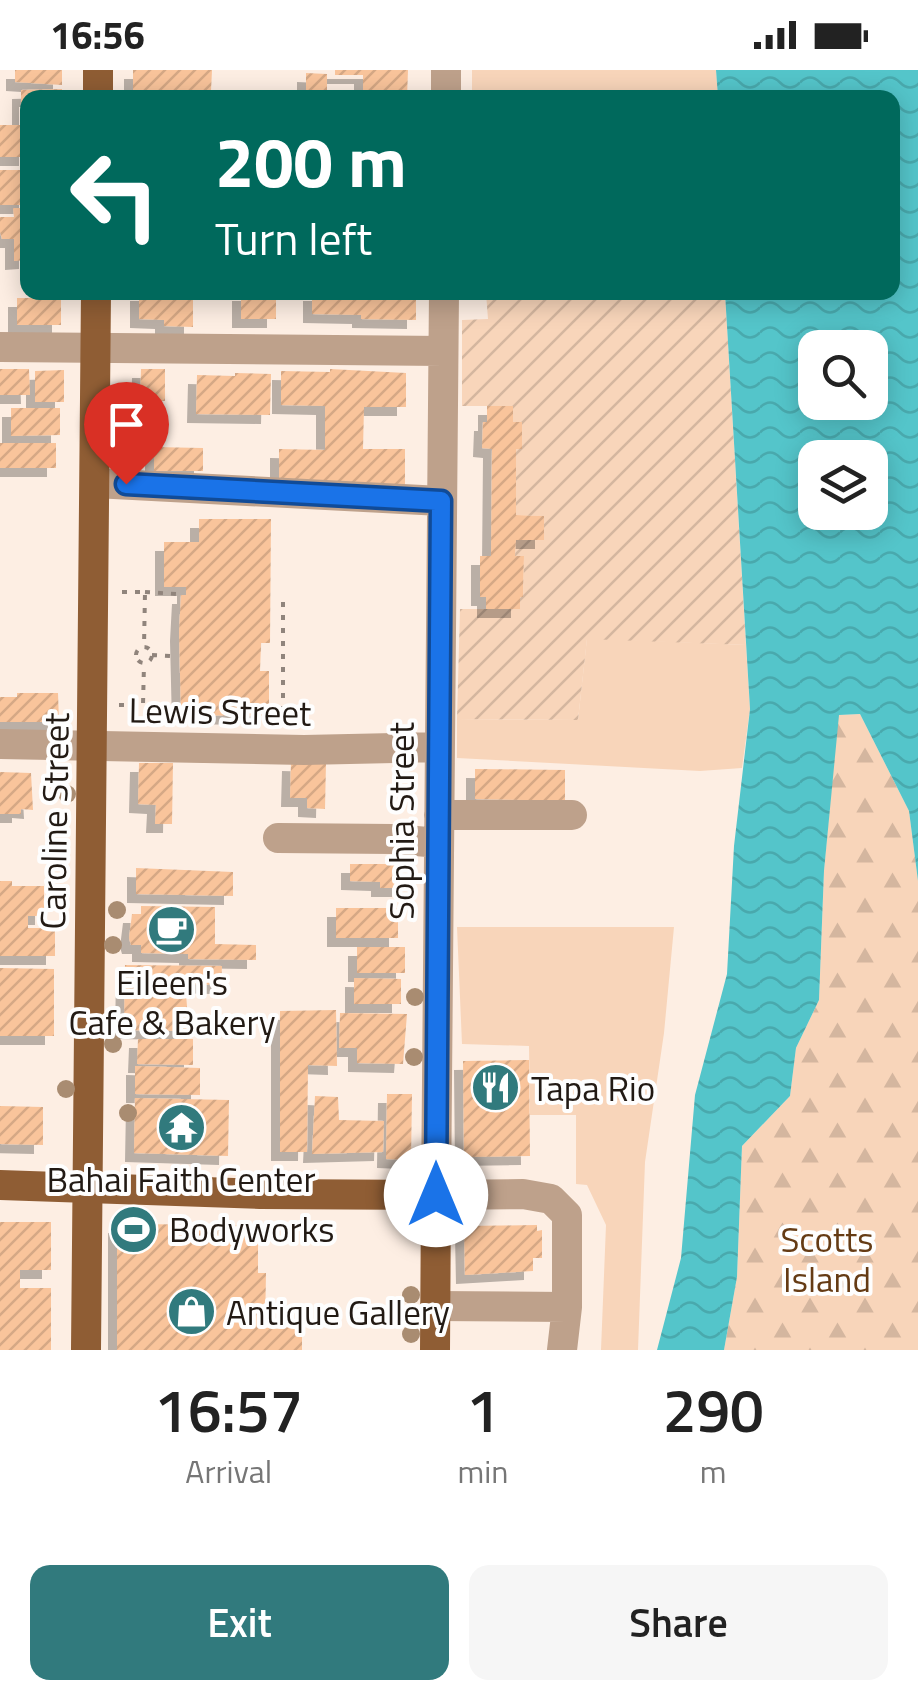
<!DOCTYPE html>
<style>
body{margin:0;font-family:"Titillium Web",sans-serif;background:#f6f6f6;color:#222;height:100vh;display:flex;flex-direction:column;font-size:38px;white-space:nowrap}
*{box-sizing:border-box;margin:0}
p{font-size:32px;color:#767676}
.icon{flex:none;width:55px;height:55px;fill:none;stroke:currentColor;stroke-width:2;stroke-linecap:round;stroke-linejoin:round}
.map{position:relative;height:1280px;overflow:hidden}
.details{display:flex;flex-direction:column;background:#fff;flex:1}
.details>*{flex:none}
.top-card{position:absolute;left:20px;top:20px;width:880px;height:210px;border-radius:20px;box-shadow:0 5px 25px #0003;background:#00695c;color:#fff;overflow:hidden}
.fabs{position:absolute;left:798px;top:260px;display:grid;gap:20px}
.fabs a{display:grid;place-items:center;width:90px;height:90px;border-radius:20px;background:#fff;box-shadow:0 5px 25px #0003;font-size:50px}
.pin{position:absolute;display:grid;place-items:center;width:85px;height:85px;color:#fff;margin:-102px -42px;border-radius:50% 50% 50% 0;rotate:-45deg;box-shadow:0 0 10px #0007}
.pin .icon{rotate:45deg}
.me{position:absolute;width:110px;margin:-55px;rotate:0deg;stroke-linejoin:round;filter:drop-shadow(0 0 8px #0008)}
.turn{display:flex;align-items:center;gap:35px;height:210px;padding:0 30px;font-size:45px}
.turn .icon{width:130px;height:130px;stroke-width:2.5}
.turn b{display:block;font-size:70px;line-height:85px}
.eta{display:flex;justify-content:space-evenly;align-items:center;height:170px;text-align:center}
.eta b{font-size:60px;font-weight:600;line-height:70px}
.primary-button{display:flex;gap:20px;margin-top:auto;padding:20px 30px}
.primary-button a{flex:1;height:115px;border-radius:20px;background:#317a7d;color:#fff;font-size:40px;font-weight:600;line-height:115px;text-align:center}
.primary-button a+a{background:#f6f6f6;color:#222}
.status{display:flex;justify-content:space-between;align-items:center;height:70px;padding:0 50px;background:#fff;direction:ltr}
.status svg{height:28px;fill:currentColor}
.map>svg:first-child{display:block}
.grass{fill:#f8d5ba}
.forest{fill:url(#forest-firs)}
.garden{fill:url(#garden-furrows)}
.water{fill:url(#water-waves);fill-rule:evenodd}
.building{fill:url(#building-hatch);filter:url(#shadow)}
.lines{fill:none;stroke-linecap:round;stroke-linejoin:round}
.path{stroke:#90847c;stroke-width:4;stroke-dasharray:5 8;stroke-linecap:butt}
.minor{stroke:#bea18b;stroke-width:30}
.major{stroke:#8f5d34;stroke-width:30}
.tree{fill:#a98c71}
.route-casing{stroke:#114b97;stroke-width:25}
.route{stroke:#1a73e8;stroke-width:18}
.labels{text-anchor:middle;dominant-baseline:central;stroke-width:8;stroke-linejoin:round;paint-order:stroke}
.street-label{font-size:35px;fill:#221a14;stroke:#fefefe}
.poi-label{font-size:35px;fill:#221a14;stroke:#fefefe;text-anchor:start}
.park-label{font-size:35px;fill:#653b14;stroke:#fefefe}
</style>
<div class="status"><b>16:56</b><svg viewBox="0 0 49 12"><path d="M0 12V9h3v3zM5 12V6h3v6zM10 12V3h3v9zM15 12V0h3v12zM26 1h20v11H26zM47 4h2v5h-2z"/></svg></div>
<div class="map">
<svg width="918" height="1280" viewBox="0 0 918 1280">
<defs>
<pattern id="forest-firs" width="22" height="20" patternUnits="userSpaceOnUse" patternTransform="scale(2.5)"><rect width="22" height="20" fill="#f8d5ba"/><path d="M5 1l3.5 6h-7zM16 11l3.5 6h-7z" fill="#d4b69f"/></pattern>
<pattern id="garden-furrows" width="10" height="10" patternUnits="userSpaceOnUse" patternTransform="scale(2.5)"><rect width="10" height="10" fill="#f8d5ba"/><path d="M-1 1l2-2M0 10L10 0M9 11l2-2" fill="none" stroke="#d4b69f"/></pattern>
<pattern id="water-waves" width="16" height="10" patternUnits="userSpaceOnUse" patternTransform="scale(2.5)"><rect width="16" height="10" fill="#54c5ca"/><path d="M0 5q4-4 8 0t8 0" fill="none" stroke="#49a9ad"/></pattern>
<pattern id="building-hatch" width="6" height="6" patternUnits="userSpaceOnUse" patternTransform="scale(2.5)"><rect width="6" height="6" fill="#f9c49b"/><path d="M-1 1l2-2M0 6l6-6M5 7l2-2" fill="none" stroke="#d5a885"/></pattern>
<filter id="shadow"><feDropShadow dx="-9" dy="9" stdDeviation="0" flood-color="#0004"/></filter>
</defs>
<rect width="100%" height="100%" fill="#fdeee3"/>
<path class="grass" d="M472,0H716L718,27H472Z
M587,568L746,575L750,639L742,698L700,701L457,688V649L578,650Z
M457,857H674L664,963L645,1092L638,1280H601L606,1155L587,1115L576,1114V1045H530L529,976L462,974Z"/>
<path class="forest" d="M860,644L909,741L918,811V1280H724L737,1207L742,1076L790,1026L796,978L819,930L824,801L838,645Z"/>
<path class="garden" d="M486,223H725L746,575L587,569L578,650L457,649L460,539H520V527H523L524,487L515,486L516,470H544L543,446L516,445V379L522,378L513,352V336H462V250L488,249Z"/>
<path class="water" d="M716,0H918V811L909,741L860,644L839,645L824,801L819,930L796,978L790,1026L742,1076L737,1207L724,1280H657L681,1188L695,1025L727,904L734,776L750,639L725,223L892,222V28L718,27ZM815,278H870V332H815ZM815,388H870V442H815Z"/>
<path class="building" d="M15,0H62V15L15,12Z
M133,0H212L211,21L133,20Z
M335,0H408L407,28H363V5H335Z
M306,3L327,4V28H306Z
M62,19V28H28V46H21V20Z
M0,55H28V87H0Z
M0,100H28V135H0Z
M13,138H28V190L14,191V169H2L0,162V147H14Z
M139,222H193V257L164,256V250L139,249Z
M241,222H276V249H241Z
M312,222H392V229H416V250L361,249V245L312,244Z
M17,228H61V255H17Z
M0,299H29L30,325H0Z
M141,299H165V331H140Z
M330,299L406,303V337H364L363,379H405V415L279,413V379L325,380V336L281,335V301L330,302Z
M64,300V332H35V301Z
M235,303L271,304L270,345L196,344L197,305L235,306Z
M487,336H513V352H522V379H516V445L544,446V470H516L515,486H524L523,527H520V539H486V527H480V486H491L492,379L482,378L483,352H487Z
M11,338H60V365L11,366Z
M0,373H56V398H0Z
M154,377L203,378V401H154Z
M199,449H271L270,573H261L260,601H269V646L181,645L179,562L181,525H186V517H164V472H199Z
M17,623H58L59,652H0V627H17Z
M291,692L326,693L325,739L307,738V728H290Z
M139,693H173L172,754H155L156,735L138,734Z
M475,699L565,700V737H526V730L475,729Z
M0,702L31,703L33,740L21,739V744H0Z
M350,794H401V818H380V812L350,811Z
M136,798L233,802V826L136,824Z
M0,811H12V816H44V846H28V858H55V886H0Z
M141,836L215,837V874L256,875V890L188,889V884L141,883V875H131L129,868L132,844H141Z
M336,838H398V868H336Z
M357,877H405V903H357Z
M125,895L222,896L221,915L179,914V924H186L189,961L124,960Z
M0,898L54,899V966H0Z
M354,908L401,909V934H354Z
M336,940L337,996L308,995L307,1082H280V941Z
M340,943L407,944L403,994L357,993V978H339Z
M138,969H193V995L137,994Z
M529,990L530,1086L464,1087L463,991Z
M135,996L200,998V1025L135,1024Z
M387,1024H412L411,1090L386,1089Z
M315,1026L338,1027L339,1050L384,1051L383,1082L312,1084Z
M135,1028L229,1030L228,1086L134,1083Z
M0,1036L43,1037V1075L0,1074Z
M0,1152H51V1200H20V1218H51V1280H0Z
M117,1154L258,1155V1203H266L265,1258L302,1257V1280H117Z
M537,1155V1161L542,1160V1188H533V1201L465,1205L464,1156Z"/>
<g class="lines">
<path class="path" d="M122,522H145L144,577
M145,522L177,524
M136 585a8 8 0 1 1 16 0a8 8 0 1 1-16 0Z
M152,585L171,586
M119,635H143L144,594
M283,654V532"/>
<path class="minor" d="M446,28V0
M444,222L436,1125L523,1124L551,1129L567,1145V1237L562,1280
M0,277L443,281
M95,413L441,431
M0,674L304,680L440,677
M439,745H572
M278,768L393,769L439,773
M435,1236L567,1237"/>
<path class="major" d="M98,28V0
M0,1115L260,1124L436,1125L435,1280
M86,1280L96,222"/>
</g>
<g class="tree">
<circle cx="67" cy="724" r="9"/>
<circle cx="117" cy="840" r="9"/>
<circle cx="113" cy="875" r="9"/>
<circle cx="415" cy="927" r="9"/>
<circle cx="113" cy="974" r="9"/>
<circle cx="414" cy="987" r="9"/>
<circle cx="66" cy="1019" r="9"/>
<circle cx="128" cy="1043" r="9"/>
<circle cx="464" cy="1145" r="9"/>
<circle cx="411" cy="1225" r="9"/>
<circle cx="411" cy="1264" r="9"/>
</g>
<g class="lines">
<defs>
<path id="route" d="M126,414L441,431L436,1125"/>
</defs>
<use href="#route" class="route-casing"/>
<use href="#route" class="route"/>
</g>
<defs>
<symbol id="cafe-disc" viewBox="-11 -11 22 22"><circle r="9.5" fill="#317a7d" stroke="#fefefe"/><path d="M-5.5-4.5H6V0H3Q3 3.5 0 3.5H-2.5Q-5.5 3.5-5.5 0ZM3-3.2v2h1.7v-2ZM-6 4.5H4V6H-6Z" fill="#fff"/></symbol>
<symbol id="restaurant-disc" viewBox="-11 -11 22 22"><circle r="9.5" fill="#317a7d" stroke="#fefefe"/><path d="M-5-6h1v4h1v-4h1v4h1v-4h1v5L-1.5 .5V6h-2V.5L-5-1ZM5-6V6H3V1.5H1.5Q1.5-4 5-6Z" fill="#fff"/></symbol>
<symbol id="temple-disc" viewBox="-11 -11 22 22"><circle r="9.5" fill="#317a7d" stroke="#fefefe"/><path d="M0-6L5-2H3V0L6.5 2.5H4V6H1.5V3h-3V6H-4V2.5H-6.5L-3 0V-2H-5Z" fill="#fff"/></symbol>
<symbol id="stadium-disc" viewBox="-11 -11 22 22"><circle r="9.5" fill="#317a7d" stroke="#fefefe"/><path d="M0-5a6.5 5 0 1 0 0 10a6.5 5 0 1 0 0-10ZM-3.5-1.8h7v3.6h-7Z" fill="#fff"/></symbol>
<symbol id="shop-disc" viewBox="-11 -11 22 22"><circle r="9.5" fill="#317a7d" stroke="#fefefe"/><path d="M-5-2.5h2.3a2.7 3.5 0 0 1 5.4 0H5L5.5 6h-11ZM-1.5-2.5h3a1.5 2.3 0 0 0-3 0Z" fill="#fff"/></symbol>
</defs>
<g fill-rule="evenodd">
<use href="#cafe-disc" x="144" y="832" width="55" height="55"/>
<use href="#restaurant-disc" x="468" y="990" width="55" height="55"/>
<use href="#temple-disc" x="154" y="1030" width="55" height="55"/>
<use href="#stadium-disc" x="106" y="1132" width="55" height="55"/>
<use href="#shop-disc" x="164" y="1214" width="55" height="55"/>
</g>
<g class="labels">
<g class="street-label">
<text transform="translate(220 641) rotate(1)">Lewis Street</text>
<text transform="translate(54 751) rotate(-89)">Caroline Street</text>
<text transform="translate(401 751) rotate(-90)">Sophia Street</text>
</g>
<g class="poi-label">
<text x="172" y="912" text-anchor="middle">Eileen's<tspan x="172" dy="40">Cafe &amp; Bakery</tspan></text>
<text x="531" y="1018">Tapa Rio</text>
<text x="181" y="1109" text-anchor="middle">Bahai Faith Center</text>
<text x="169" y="1159">Bodyworks</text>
<text x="226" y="1242">Antique Gallery</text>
</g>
<g class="park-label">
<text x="827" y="1169">Scotts<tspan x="827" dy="40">Island</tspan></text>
</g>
</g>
</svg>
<div class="fabs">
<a><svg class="icon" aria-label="search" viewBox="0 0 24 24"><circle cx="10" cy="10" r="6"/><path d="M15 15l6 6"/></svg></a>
<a><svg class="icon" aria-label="layers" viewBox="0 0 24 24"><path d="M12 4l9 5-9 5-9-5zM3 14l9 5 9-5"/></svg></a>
</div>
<div class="pin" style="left:126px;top:414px;background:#d93025"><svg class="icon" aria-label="arrive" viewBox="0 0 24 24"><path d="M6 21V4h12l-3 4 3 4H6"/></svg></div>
<svg class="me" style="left:436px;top:1125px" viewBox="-20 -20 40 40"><circle r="19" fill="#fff"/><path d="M0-13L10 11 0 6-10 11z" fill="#1a73e8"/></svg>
<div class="top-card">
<div class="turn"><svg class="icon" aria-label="left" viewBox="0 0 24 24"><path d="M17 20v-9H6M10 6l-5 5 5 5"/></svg><div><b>200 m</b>Turn left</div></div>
</div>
</div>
<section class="details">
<div class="eta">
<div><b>16:57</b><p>Arrival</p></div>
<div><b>1</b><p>min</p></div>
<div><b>290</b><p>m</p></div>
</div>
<div class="primary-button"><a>Exit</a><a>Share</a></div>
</section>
